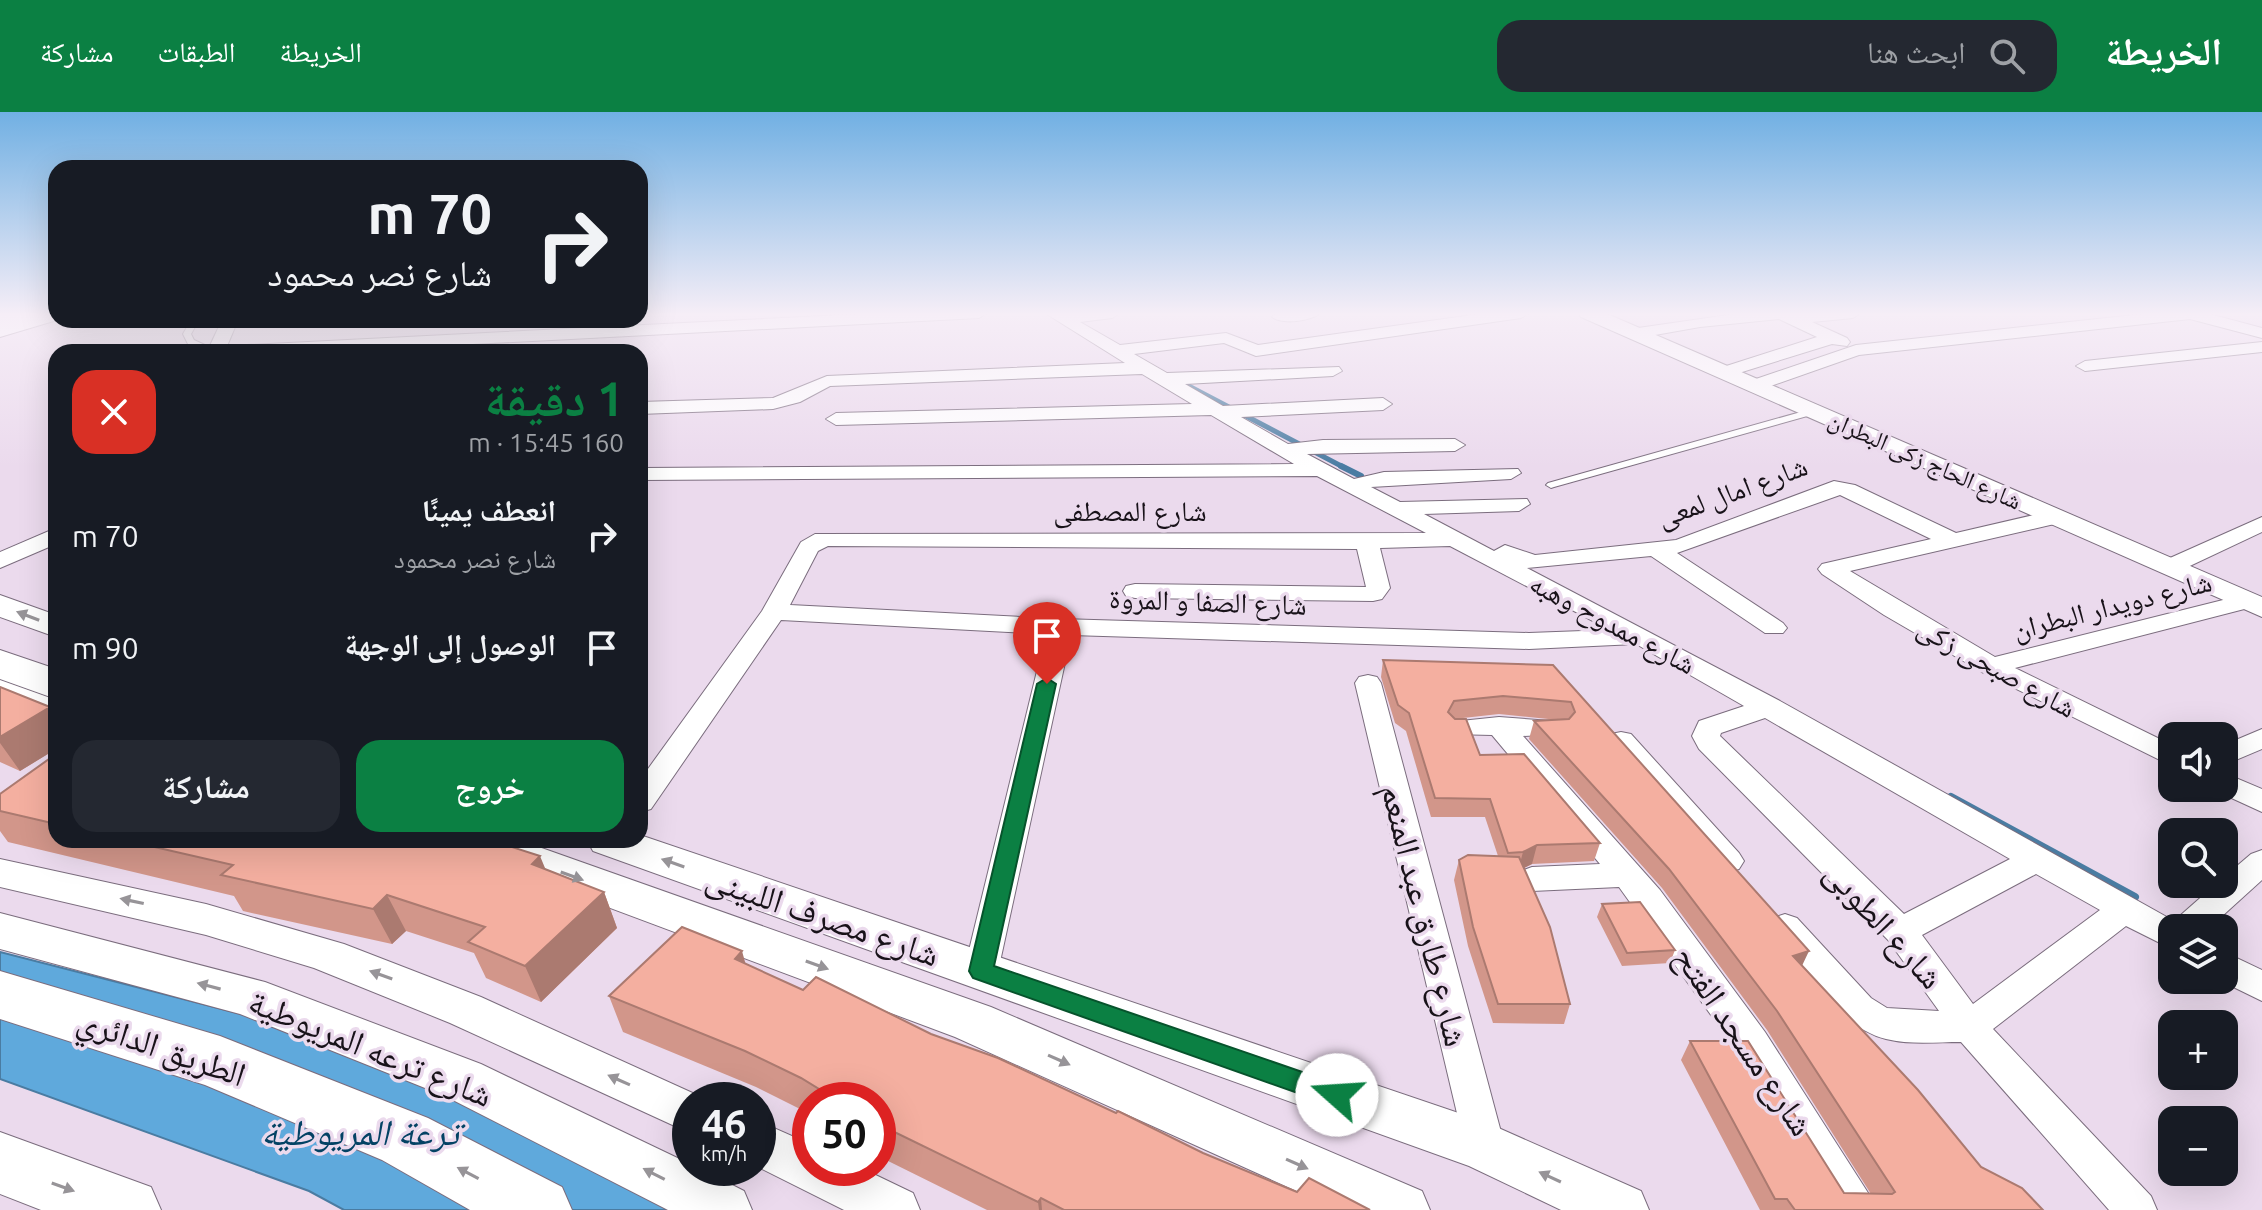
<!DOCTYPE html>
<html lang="ar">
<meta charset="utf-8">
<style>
body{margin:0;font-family:Ubuntu,"Noto Naskh Arabic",sans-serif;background:#242831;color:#f1f3f6;direction:rtl;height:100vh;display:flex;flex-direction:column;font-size:30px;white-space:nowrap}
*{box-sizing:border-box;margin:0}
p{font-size:26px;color:#9ea1a6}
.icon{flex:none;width:44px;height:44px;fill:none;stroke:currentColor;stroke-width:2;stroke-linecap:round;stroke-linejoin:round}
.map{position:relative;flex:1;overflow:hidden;direction:ltr}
.sheet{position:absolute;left:48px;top:232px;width:600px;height:504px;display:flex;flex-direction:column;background:#171b24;border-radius:24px;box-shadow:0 8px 32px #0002;direction:rtl}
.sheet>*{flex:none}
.hud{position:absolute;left:48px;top:48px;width:600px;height:168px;border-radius:24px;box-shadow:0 8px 32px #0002;direction:rtl;background:#171b24;color:#f1f3f6;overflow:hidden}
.buttons{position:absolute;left:2158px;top:610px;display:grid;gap:16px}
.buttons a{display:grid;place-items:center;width:80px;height:80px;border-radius:16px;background:#171b24;box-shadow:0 8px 32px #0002;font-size:40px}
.speed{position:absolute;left:672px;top:970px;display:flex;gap:16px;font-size:40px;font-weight:700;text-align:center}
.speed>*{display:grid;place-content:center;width:104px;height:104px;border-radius:50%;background:#171b24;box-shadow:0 8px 32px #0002;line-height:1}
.speed small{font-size:20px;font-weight:400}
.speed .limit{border:12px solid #d22;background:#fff;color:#111}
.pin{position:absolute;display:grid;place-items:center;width:68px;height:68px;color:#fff;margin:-82px -34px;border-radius:50% 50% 50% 0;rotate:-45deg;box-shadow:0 0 8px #0007}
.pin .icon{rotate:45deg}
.me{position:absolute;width:88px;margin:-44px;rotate:289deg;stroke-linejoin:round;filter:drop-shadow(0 0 6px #0008)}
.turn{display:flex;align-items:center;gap:28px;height:168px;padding:0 24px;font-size:36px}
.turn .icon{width:104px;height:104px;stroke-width:2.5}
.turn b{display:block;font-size:56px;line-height:68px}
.round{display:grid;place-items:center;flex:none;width:84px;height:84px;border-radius:24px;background:#242831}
.overview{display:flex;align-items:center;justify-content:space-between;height:136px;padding:0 24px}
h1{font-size:48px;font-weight:700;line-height:60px;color:#0b8043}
.primary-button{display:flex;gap:16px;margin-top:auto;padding:16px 24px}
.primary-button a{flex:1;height:92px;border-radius:24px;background:#0b8043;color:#fff;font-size:32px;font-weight:700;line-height:92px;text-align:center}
.primary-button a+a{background:#242831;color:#f1f3f6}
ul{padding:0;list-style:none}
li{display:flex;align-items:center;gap:24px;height:112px;padding:0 24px}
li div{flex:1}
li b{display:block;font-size:30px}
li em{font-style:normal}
header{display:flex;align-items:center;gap:48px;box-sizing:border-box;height:112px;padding:0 40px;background:#0b8043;color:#fff}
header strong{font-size:38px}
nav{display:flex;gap:44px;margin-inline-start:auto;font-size:28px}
.search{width:560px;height:72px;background:#242831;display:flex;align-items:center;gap:20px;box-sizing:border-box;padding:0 28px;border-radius:24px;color:#9ea1a6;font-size:30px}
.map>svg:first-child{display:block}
.water{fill:#5fa9dc;stroke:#4a7ca2;stroke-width:2}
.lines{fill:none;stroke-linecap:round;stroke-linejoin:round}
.stream-far2{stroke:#4a7ca2;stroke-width:5}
.stream-far1{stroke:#4a7ca2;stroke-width:6}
.stream{stroke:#4a7ca2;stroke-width:8}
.service-casing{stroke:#7b6d7e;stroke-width:2}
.minor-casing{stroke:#7b6d7e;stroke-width:2}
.tertiary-casing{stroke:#7b6d7e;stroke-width:2}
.secondary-casing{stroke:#7b6d7e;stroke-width:2}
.motorway-casing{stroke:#7b6d7e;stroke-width:2}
.service{fill:#fff;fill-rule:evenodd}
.minor{fill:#fff;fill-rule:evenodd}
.tertiary{fill:#fff;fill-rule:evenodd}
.secondary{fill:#fff;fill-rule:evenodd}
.motorway{fill:#fff;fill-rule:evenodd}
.wall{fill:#d2968a}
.shaded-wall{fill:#ab7a70}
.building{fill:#f4afa0;stroke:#ab7a70;stroke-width:2}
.oneway{fill:#979498}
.route{fill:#0b8043;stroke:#07532c;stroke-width:2}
.labels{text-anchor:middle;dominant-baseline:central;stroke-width:7;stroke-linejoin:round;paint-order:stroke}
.far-street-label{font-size:24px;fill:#181219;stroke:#ebdaed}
.street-label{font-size:28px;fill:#181219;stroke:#ebdaed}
.near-street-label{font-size:34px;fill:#181219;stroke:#ebdaed}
.near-water-label{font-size:36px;font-style:italic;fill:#034264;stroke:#ebdaed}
</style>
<header>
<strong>الخريطة</strong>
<div class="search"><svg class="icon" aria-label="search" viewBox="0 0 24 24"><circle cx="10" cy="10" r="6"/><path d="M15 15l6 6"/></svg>ابحث هنا</div>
<nav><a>الخريطة</a><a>الطبقات</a><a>مشاركة</a></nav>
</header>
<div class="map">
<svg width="2262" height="1098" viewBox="0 0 2262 1098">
<rect width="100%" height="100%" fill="#ebdaed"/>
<path class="water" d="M0,840L284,913L493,984L690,1098H344L309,1079L0,967Z"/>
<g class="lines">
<path class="stream-far2" d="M1183,271L1345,356"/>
<path class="stream-far1" d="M1341,354L1361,364"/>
<path class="stream" d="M1951,685L2135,785"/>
<defs>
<path id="service" d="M191,208H199L191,222L194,228L220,240H209L188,232L183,222Z
M1815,296L1818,297V301L1554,375L1551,376L1546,373L1548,371Z"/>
<path id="minor" d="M45,201H56L57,208L0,225V215Z
M883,201H987L979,206L318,240H207L222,208H238L227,234Z
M1045,201H1120L1112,206L1080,210L1120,233L1226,221L1258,233L1487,201H1529L1521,206L1256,244L1224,231L1134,242L1167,261L1339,255L1342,259L1333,264L1185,272L1223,294L1383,286L1392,292L1383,298L1241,305L1288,332L1323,328L1455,327L1465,333L1455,339L1307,342L1354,367L1384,360L1518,357L1521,361L1511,367L1371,375L1400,390L1527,387L1530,392L1519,399L1424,402L1494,439L1505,433L1535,443L1676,428L1834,369L1855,373L1956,421L2055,398L2063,400L2066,405L2063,410L1850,459L1995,545L2247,482L2256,484L2259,489L2256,494L2015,556L2172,633V654L1982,560L1884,503L1822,462L1818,457L1822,452L1931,427L1840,383L1677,441L1783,511L1787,516L1783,521H1765L1651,444L1527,456L1780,589L2174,809L2216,772H2224V765L2251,742L2262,738V768L2209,816H2172V837L2126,814L1993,917L2151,1084L2157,1098H2109L1961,930C1937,930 1909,933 1886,927C1840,916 1803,858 1773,824L1768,815L1773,806L1785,802L1797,806L1871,886L1887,896L1939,899L1888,828L1699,637L1692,624L1699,609L1744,594L1636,532L1529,537L1071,523L998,859L993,869L981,873L969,869L964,859L1046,522L781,508L651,697L640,700V668L762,499L801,430L815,422L1426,421L1317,364L640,368V356L1294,352L1211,303L836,313L826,307L836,301L1192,292L1142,262L830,274L800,290L773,297L640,302V290L773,286L827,264L1125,251ZM828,434L1357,437L1366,475L1135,472L1126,474L1123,479L1126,484L1135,486L1373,489L1382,487L1390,476L1380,436L1450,434L1610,518L1529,521L1060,507L790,493L818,439ZM1765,606L2010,747L1904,802L1720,624L1721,621ZM2036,762L2100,798L1973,892L1922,823Z
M1276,201H1321C1310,209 1283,213 1272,205Z
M1742,201H1861L1853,206L1812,210L1847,226L1850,230L1847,234L1832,232L1726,265L1717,260L1720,256L1817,225L1779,207L1700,215L1638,226L1630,221L1638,216Z
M2153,201H2206L2262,216V226L2190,207L1859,243L1762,277L1756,279L1747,273L1750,269L1856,233Z
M2262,230V240L2085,259L2076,254L2085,249Z
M2262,405V420L2177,460H2161L2157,455L2161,450Z
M56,416V432L0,456V440Z
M1368,563L1377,565L1381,571L1505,1035L1499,1048L1485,1053L1471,1048L1465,1035L1355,571L1359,565Z
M1499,605L1564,610L1568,616L1564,622L1523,624L1660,778L1765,920L1879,1098H1835L1739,942L1619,775L1532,779L1521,775L1516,767L1521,759L1532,755L1600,752L1492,623L1451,622L1447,616L1451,610Z
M2262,617V637L2224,653V633Z
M1621,620L1631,622L1739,741L1744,749L1739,757L1728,760L1717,757L1611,636L1607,629L1611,622Z
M2224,661L2262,677V700L2214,678L2212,676H2224Z
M2224,840L2262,858V889L2219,868H2224Z"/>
<path id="tertiary" d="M1578,201H1605L2262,485V505L1581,205Z
M0,747L206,792L344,832L481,885L708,988H690V1021L450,911L314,856L206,823L0,775Z
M758,1009L810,1032V1056H861L913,1081L920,1098H844L758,1055Z"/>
<path id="secondary" d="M0,483L56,503V525L0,505Z
M0,568L56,588V614L0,593Z
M640,723L1485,1010L1641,1079L1649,1098H1561L1469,1054L593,739L587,728H640Z
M452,728H519L991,895L1422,1079L1430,1098H1339L955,925L458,739Z
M0,801L265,870L481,952L690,1052V1056H699L744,1079L752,1098H668L445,984L240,902L0,837Z"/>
<path id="motorway" d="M44,201L40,207L0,219V202Z
M0,538L56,557V587L0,567Z
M0,859L220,924L428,1006L562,1075L572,1098H470L382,1048L205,973L0,907Z
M0,1020L151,1075L161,1098H41L0,1082Z"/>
</defs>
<use href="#service" class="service-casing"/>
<use href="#minor" class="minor-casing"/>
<use href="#tertiary" class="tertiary-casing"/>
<use href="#secondary" class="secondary-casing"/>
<use href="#motorway" class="motorway-casing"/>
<use href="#service" class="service"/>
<use href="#minor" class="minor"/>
<use href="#tertiary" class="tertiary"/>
<use href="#secondary" class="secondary"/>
<use href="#motorway" class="motorway"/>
</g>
<path class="wall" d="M1383,548L1553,553L1802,853L1981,1055L2043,1098H1760L1681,948L1690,929L1844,1081L1871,1082L1767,918L1662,776L1529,627L1534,609L1558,608L1499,602L1454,607L1480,643L1600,731L1594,749L1532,752L1524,756L1570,892L1564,912L1493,911L1468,834L1454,768L1459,748L1498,744L1485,705H1431L1406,619L1395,611L1381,565Z
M0,575L50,595L56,604V637L20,659L0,650Z
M56,642V728H490L546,757L604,780L617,816L541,890L486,866L474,841L406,819L392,832L243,799L234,784L8,730L0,719V682Z
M1602,792L1675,838L1670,851L1622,854L1597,805Z
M745,852L803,878L931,922L1203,1041L1297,1080L1370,1098H987L878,1044V988H810V1002L756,975L623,920L609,884Z"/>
<path class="shaded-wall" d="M50,595L56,604V637L20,659L0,631V625Z
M1537,733L1532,752L1518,759L1523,740Z
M540,744L555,780L532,752Z
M604,780L617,816L541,890L525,854Z
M387,783L406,819L392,832L373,797Z
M742,839L752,875L735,847Z
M1809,839L1800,858L1793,844Z
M1041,1086L1042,1098H1039L1038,1090Z"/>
<path class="building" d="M1383,548L1553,553L1809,839L1793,844L1918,978L1981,1055L2022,1076L2043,1098H1795L1787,1087H1775L1690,929H1748L1844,1081L1892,1082L1895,1080L1777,899L1669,757L1534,609L1569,607L1575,600L1571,590L1503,584L1454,589L1448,600L1455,607H1466L1480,643L1524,642L1600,731L1537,733L1523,740L1508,741L1490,687L1435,686L1409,601L1398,593Z
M0,575L50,595L0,625Z
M56,642V712L0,699V682Z
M124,728H490L540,744L532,752L604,780L525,854L468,830L485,815L387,783L373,797L221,763L233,753Z
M1468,743L1519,745L1550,815L1570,892H1498L1473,815L1459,748Z
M1640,790L1675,838L1627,841L1602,792Z
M682,815L742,839L735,847L803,878L816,865L931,922L998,946L1116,1001L1118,999L1203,1041L1297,1080L1309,1066L1370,1098H1064L1041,1086L1038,1090L878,1012V988H837L801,966L745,939L609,884Z"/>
<defs><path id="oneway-solid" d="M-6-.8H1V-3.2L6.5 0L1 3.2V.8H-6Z" transform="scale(2)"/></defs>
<g class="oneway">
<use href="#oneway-solid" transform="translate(28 504) rotate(-159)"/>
<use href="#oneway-solid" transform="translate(673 751) rotate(-161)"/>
<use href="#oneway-solid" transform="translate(572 764) rotate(20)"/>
<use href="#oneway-solid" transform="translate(132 789) rotate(-168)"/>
<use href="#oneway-solid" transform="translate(817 853) rotate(20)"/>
<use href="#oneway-solid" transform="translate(381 863) rotate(-160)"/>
<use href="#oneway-solid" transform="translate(209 874) rotate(-165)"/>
<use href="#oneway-solid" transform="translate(1059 948) rotate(24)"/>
<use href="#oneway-solid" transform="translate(619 968) rotate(-156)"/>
<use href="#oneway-solid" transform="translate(1297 1052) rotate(24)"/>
<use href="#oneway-solid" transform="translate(468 1061) rotate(-152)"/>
<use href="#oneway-solid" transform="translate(654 1062) rotate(-153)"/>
<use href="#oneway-solid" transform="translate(1550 1065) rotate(-155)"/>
<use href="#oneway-solid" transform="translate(63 1075) rotate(20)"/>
</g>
<linearGradient id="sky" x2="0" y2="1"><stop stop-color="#71b0e3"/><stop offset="0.57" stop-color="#f6eef7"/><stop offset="1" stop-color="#f6eef7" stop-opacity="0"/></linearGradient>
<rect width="2262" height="355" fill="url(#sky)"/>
<path class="route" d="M1047,566L1056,572L994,854L1346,975L1350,983L1346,991L1337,995L973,866L969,859L1037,572Z"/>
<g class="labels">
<g class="far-street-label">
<text transform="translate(1925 348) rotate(24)">شارع الحاج زكى البطران</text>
</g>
<g class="street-label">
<text transform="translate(1732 379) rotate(-20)">شارع امال لمعى</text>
<text x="1130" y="398">شارع المصطفى</text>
<text transform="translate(1208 489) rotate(2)">شارع الصفا و المروة</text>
<text transform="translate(2112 493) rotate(-14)">شارع دويدار البطران</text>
<text transform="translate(1613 511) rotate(28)">شارع ممدوح وهبه</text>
<text transform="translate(1997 555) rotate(29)">شارع صبحى زكى</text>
</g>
<g class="near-street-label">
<text transform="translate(823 803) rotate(19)">شارع مصرف اللبينى</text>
<text transform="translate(1426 803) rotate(76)">شارع طارق عبد المنعم</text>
<text transform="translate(1885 812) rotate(48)">شارع الطوبى</text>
<text transform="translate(1745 928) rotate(56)">شارع مسجد الفتح</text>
<text transform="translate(162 934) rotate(19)">الطريق الدائري</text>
<text transform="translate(371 935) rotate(22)">شارع ترعه المريوطية</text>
</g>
<g class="near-water-label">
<text x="360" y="1019">ترعة المريوطية</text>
</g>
</g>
</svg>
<div class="buttons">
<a><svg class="icon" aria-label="sound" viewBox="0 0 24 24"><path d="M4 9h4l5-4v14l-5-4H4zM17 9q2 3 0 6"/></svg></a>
<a><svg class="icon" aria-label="search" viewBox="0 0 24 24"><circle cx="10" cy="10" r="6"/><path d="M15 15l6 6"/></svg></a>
<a><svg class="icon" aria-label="layers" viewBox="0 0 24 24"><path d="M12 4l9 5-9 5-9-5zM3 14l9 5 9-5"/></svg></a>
<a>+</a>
<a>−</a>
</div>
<div class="speed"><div>46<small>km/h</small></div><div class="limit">50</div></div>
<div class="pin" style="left:1047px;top:572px;background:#d93025"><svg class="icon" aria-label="arrive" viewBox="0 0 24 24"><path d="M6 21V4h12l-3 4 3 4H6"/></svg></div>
<svg class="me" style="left:1337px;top:983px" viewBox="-20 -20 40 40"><circle r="19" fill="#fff"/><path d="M0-13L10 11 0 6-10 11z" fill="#0b8043"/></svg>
<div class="hud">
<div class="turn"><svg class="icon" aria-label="right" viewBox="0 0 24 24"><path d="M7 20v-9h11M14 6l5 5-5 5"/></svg><div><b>70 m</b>شارع نصر محمود</div></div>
</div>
<section class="sheet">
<div class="overview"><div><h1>1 دقيقة</h1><p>160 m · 15:45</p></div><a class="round" style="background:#d93025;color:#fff"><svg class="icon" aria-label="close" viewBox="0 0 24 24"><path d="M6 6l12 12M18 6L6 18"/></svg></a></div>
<ul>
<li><svg class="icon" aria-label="right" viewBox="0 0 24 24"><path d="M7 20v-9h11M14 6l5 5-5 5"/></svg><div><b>انعطف يمينًا</b><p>شارع نصر محمود</p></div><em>70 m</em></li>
<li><svg class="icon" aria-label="arrive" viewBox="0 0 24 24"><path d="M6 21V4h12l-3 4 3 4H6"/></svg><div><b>الوصول إلى الوجهة</b></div><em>90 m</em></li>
</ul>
<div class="primary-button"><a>خروج</a><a>مشاركة</a></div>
</section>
</div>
